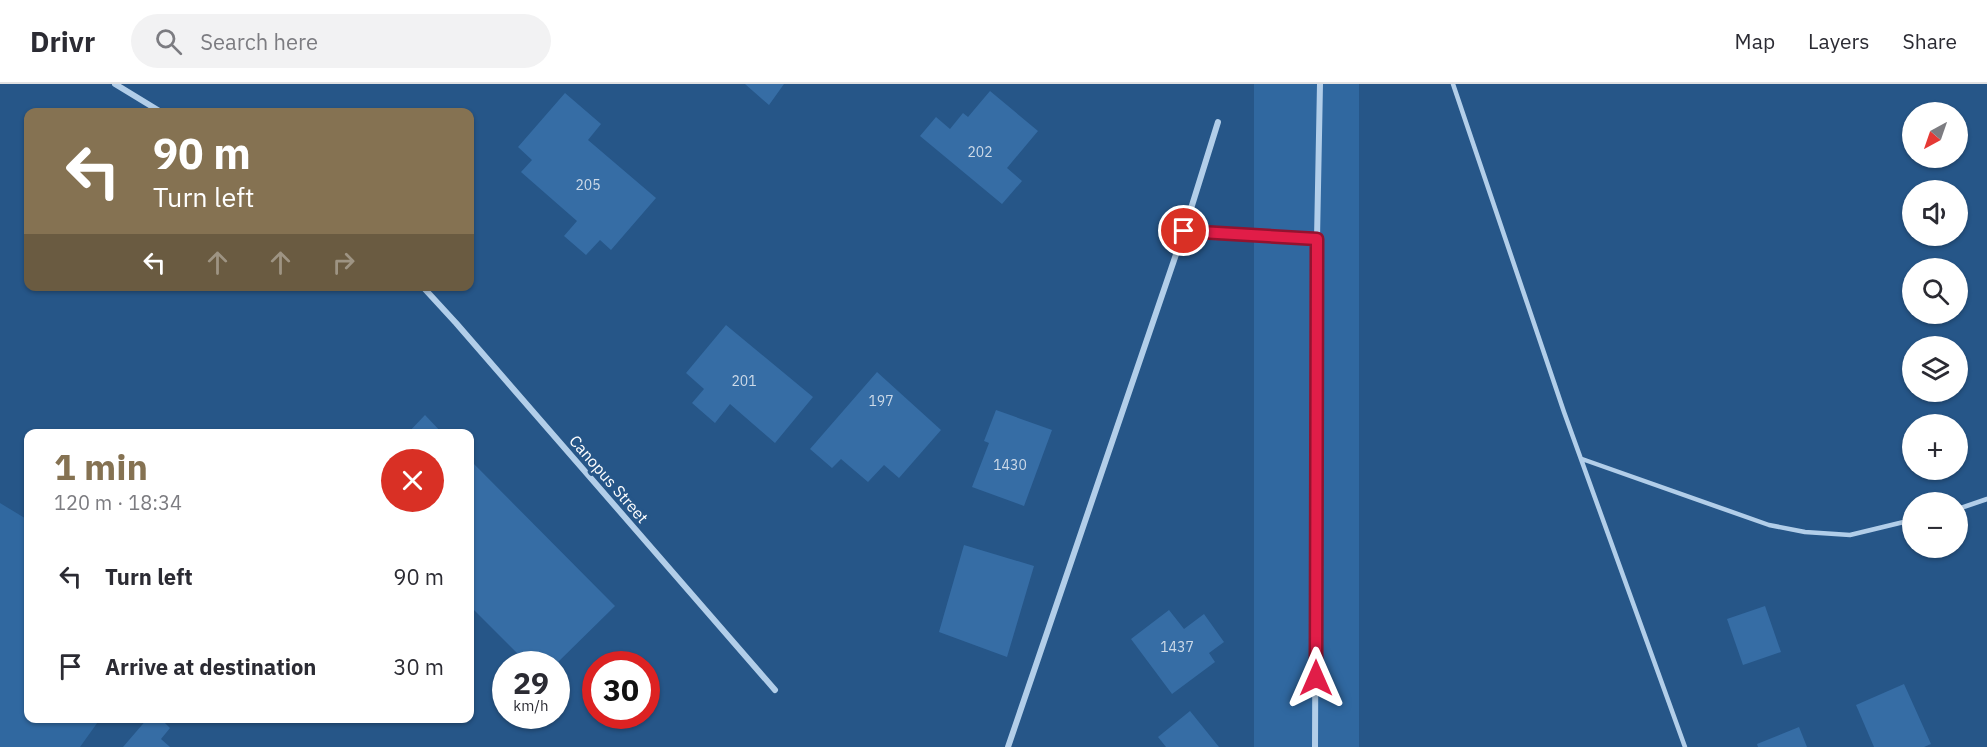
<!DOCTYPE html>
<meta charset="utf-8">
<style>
body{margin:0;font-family:"IBM Plex Sans",sans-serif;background:#f2f2f3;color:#2b2b33;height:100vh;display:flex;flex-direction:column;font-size:22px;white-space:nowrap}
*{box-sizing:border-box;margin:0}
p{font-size:20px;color:#7c7c81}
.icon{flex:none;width:33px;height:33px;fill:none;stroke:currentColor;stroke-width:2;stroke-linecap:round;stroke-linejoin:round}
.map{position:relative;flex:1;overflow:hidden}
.details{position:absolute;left:24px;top:345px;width:450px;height:294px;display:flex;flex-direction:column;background:#fff;border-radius:12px;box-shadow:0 2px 4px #0004}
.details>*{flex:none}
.top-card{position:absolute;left:24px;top:24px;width:450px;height:183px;border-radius:12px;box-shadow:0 2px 4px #0004;background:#857252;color:#fff;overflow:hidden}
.needle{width:39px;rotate:220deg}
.fabs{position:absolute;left:1902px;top:18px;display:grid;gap:12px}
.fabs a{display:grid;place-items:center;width:66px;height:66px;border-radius:50%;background:#fff;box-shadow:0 2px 4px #0004;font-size:30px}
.speed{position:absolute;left:492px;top:567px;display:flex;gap:12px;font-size:30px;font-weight:700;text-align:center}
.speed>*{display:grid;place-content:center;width:78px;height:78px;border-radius:50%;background:#fff;box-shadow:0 2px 4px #0004;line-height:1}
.speed small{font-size:15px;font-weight:400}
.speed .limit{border:9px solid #d22;background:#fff;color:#111}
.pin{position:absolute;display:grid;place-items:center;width:51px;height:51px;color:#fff;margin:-26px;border:3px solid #fff;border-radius:50%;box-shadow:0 2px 6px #0007}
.me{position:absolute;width:66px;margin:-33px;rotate:0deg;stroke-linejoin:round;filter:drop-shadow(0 0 4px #0008)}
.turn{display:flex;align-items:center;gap:21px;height:126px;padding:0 30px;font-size:27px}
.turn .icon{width:78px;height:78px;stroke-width:2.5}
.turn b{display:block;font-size:42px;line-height:51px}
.lanes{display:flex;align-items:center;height:57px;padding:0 30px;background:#0003;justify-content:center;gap:30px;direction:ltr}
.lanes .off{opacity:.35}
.round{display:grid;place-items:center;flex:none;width:63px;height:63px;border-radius:32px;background:#f2f2f3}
.overview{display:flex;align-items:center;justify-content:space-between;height:102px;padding:0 30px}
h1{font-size:36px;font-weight:700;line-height:45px;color:#857252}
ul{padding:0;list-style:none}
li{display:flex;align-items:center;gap:18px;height:90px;padding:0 30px}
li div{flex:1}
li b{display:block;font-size:22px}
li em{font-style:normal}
header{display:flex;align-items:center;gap:36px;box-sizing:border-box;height:84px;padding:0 30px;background:#fff;border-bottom:2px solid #e1e1e2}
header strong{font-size:28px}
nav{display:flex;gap:33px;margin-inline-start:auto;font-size:21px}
.search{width:420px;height:54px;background:#f2f2f3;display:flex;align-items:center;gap:15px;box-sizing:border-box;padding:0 21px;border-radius:33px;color:#7c7c81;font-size:22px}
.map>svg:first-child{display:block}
.green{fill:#3068a0}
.building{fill:#366da5}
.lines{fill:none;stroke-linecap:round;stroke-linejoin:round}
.service{stroke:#b2cee9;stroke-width:4.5}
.minor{stroke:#b2cee9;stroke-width:6}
.route-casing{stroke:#92132f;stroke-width:15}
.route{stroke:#e11d48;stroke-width:10}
.labels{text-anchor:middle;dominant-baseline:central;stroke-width:6;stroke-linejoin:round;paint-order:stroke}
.number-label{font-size:14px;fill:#cddae8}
.street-label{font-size:16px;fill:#fff;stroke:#265688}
</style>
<header>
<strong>Drivr</strong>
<div class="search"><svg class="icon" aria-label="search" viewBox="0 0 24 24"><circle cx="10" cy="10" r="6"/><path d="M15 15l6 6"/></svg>Search here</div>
<nav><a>Map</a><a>Layers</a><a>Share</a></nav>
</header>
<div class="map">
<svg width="1987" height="663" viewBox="0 0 1987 663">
<rect width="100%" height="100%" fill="#265688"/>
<path class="green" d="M1254,0H1359V663H1254Z
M0,419L28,436V634L100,635L80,663H0Z"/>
<path class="building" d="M745,0H784L769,21Z
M990,7L1038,47L1007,84L1022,97L1002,120L920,52L936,33L950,45L963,29L968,33Z
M565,9L601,40L588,56L656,114L611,166L600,156L586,171L564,152L577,137L521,88L532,76L518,63Z
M726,241L813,313L775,359L730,320L715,339L692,319L704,305L686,289Z
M877,288L941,346L899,394L884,381L868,398L841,375L832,384L810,365Z
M996,326L1052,346L1024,422L972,403L989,359L984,357Z
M425,331L443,350H407Z
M470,376L615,522L556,580H528L470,522Z
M964,461L1034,482L1007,573L939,548Z
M1765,522L1781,568L1743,581L1727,535Z
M1169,526L1184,545L1204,530L1224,558L1209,569L1215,578L1172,610L1131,555Z
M1904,600L1931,660L1924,663H1874L1856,621Z
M1190,627L1219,663H1166L1158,653Z
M148,634H160L170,644L161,655L170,663H123Z
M1799,643L1807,663H1758L1757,660Z"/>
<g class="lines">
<path class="service" d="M1453,0L1564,328L1685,663
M1582,375L1769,441L1805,448L1850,451L1912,436
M1958,425L1987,415"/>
<path class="minor" d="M115,0L161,28
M1184,147L1218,38
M422,202L456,239L775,606
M1008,663L1184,147L1317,155
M1315,663L1317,155L1320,0"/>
</g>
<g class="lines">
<defs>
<path id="route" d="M1184,147L1317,155L1316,594"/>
</defs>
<use href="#route" class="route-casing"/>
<use href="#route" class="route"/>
</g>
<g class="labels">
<g class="number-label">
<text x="980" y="68">202</text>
<text x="588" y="101">205</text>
<text x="744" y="297">201</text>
<text x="881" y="317">197</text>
<text x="1010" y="381">1430</text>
<text x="1177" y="563">1437</text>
</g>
<g class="street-label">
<text transform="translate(609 395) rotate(49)">Canopus Street</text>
</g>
</g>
</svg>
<div class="fabs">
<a><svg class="needle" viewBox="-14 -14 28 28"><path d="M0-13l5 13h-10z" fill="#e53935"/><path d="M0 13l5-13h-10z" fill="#7c7c81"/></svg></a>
<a><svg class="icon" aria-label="sound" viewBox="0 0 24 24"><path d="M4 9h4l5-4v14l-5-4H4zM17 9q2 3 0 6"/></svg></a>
<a><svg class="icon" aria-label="search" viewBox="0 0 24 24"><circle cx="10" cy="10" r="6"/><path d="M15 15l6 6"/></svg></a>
<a><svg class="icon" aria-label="layers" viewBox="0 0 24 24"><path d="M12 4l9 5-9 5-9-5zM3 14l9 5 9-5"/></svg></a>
<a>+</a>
<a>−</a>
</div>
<div class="speed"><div>29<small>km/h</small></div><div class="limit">30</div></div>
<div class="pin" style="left:1184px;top:147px;background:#d93025"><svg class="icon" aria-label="arrive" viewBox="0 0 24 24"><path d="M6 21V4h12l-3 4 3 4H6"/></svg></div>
<svg class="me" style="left:1316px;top:594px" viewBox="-20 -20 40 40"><path d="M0-17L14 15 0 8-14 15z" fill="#e11d48" stroke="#fff" stroke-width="4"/></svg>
<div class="top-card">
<div class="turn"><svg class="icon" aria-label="left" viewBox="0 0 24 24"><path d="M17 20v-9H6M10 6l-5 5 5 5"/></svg><div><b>90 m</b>Turn left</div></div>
<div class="lanes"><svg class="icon" aria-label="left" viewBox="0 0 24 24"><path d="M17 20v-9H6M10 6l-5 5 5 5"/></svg><svg class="icon off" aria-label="ahead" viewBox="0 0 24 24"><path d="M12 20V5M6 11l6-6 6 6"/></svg><svg class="icon off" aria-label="ahead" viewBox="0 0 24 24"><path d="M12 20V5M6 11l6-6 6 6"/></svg><svg class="icon off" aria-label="right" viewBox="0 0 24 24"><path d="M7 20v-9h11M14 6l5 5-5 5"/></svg></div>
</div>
<section class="details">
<div class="overview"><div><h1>1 min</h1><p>120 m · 18:34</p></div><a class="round" style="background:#d93025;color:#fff"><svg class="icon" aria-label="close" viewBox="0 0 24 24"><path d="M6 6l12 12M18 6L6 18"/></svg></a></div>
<ul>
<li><svg class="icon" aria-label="left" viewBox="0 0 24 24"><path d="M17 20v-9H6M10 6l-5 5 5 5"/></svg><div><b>Turn left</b></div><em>90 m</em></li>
<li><svg class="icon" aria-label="arrive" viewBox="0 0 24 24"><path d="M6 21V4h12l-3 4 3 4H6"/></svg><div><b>Arrive at destination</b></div><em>30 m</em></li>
</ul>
</section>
</div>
